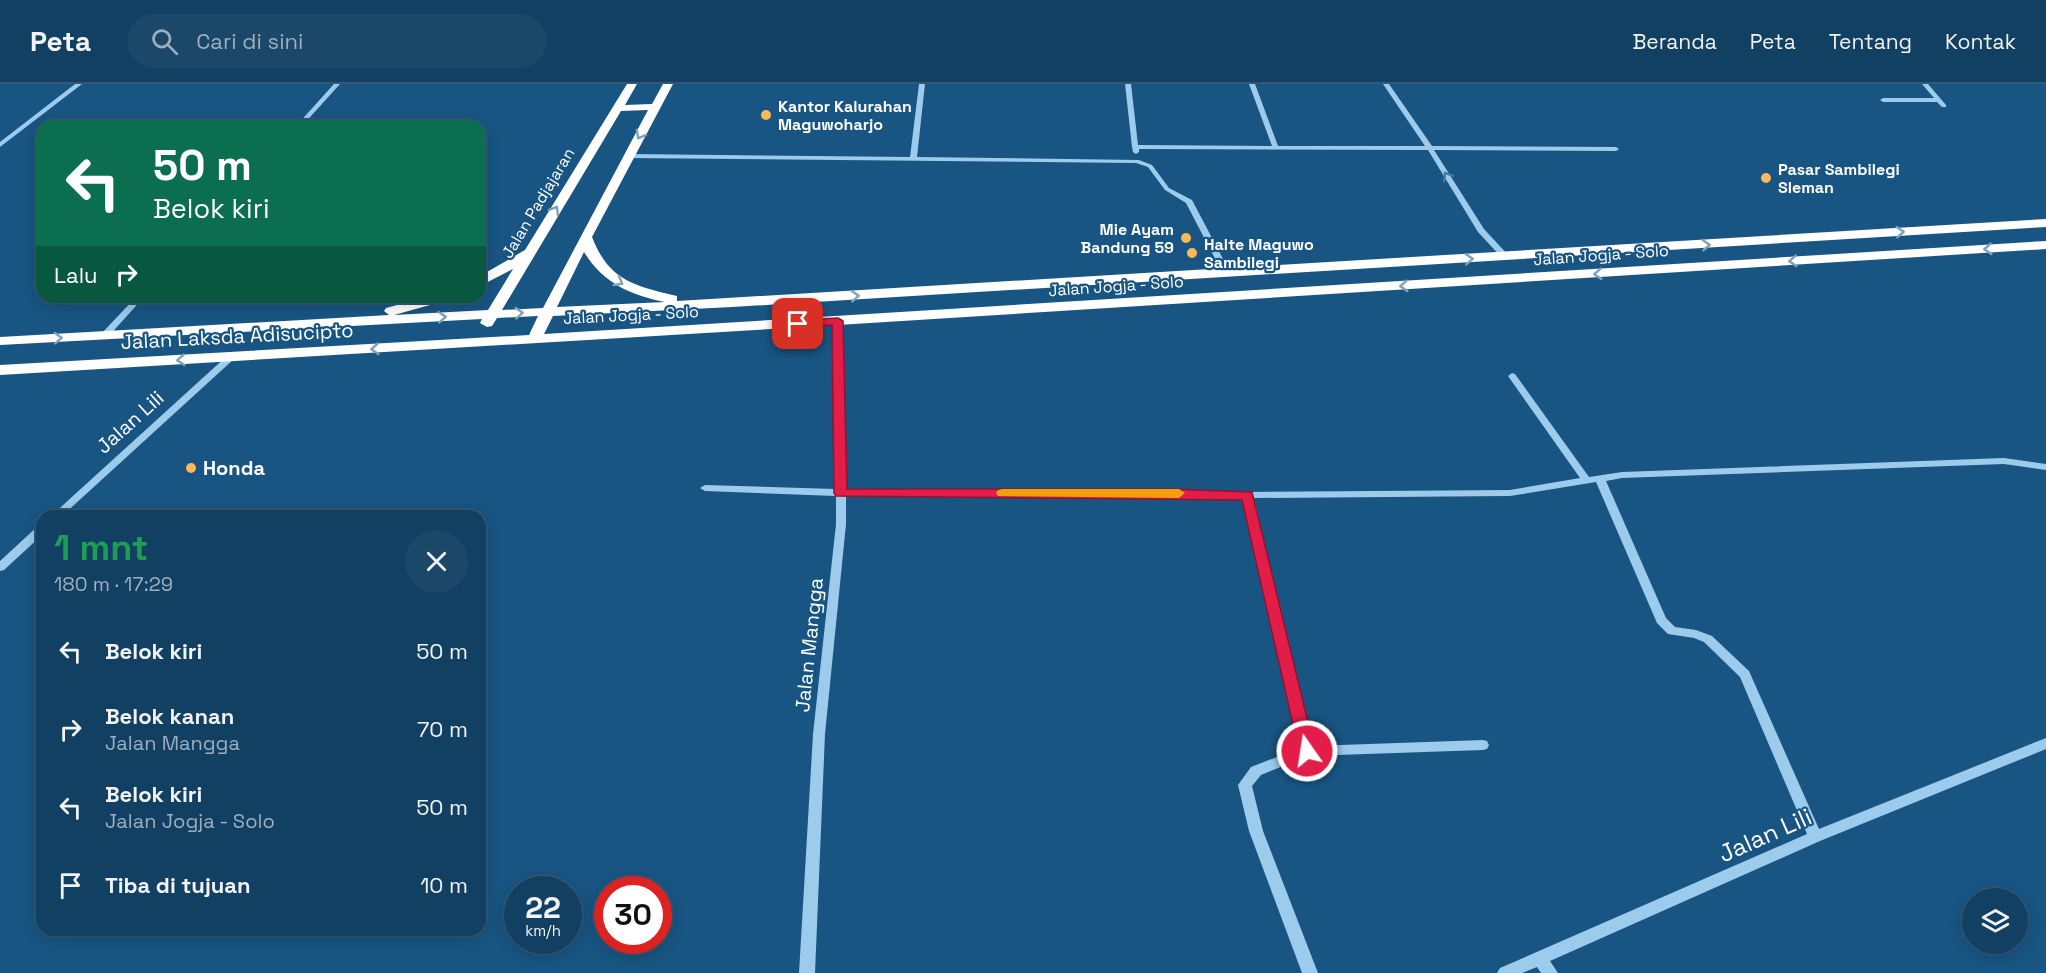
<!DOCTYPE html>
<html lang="id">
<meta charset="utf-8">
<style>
body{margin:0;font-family:"Space Grotesk",sans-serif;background:#1b4768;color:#f1f3f6;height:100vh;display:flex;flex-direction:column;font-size:22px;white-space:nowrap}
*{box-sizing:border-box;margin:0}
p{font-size:20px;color:#9cafbe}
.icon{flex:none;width:33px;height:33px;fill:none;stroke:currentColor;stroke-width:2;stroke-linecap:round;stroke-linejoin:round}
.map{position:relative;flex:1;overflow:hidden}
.details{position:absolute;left:36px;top:426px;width:450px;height:426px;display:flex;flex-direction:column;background:#124062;border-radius:18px;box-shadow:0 3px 15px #0003,0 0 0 2px #315977}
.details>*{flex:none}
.guide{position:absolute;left:36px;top:36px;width:450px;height:183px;border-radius:18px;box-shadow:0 3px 15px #0003,0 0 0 2px #315977;background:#0b6e4f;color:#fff;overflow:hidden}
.buttons{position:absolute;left:1962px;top:804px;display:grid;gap:12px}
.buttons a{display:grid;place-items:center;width:66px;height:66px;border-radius:50%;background:#124062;box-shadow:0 3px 15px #0003,0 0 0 2px #315977;font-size:30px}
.speed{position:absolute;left:504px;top:792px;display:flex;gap:12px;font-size:30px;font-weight:700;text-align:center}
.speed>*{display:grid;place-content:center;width:78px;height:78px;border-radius:50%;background:#124062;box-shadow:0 3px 15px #0003,0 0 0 2px #315977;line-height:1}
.speed small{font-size:15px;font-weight:400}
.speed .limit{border:9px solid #d22;background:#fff;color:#111}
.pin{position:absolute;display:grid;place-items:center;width:51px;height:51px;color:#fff;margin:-26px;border-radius:12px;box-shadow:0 3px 9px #0006}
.me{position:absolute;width:66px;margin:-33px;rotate:347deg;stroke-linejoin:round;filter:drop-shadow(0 0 4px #0008)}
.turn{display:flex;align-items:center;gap:21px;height:126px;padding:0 18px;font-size:27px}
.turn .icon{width:78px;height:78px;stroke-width:2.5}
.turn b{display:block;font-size:42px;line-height:51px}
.then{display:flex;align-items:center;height:57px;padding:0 18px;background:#0003;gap:12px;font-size:22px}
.round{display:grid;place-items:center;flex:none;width:63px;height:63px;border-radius:32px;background:#1b4768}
.overview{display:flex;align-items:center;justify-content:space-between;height:102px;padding:0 18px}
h1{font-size:36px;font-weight:600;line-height:45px;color:#1e9e55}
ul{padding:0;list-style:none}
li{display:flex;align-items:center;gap:18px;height:78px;padding:0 18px}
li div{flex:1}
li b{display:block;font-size:22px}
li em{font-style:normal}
header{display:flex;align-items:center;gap:36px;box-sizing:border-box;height:84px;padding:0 30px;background:#124062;border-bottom:2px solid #315977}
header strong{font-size:28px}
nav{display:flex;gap:33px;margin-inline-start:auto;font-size:21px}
.search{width:420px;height:54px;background:#1b4768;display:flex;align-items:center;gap:15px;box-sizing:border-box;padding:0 21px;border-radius:33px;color:#9cafbe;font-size:22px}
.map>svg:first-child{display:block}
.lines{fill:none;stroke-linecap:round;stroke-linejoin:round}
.minor{fill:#9ccbec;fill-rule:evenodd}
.highway{fill:#fff;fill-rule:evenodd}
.oneway{stroke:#80a2bb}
.oneway2{stroke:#4078a2}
.route{fill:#e11d48;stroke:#92132f;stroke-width:1.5}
.slow{fill:#f59e0b}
.poi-dot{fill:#ffb857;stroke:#185583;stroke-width:2}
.labels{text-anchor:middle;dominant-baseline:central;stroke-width:4.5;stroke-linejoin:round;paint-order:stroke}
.far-poi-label{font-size:16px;font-weight:bold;fill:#fff;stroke:#185583;text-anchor:start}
.far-street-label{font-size:16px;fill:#fff;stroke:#185583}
.street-label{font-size:20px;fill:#fff;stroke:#185583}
.poi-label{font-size:20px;font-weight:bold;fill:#fff;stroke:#185583;text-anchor:start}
.near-street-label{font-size:24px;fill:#fff;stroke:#185583}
</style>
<header>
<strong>Peta</strong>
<div class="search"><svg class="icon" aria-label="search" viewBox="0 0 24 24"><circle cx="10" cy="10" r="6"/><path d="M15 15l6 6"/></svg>Cari di sini</div>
<nav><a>Beranda</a><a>Peta</a><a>Tentang</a><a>Kontak</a></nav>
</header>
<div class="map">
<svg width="2046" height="889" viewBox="0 0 2046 889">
<rect width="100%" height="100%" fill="#185583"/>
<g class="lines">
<path class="minor" d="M75,0H82L0,63V58Z
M334,0H340L302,42H296Z
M919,0H925L917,73L1139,76L1152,81L1169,104L1192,116L1231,190L1227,192L1223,190L1186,119L1165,106L1148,83L1136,79L629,74L626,72L629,70L910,73Z
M1125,0H1131L1138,61L1272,62L1249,0H1255L1278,62H1425L1383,0H1389L1432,62L1616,63L1619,65L1616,67L1434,66L1484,145L1510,173L1506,175H1503L1478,148L1428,66L1139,65V68L1136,70L1133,68L1132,63Z
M1922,0H1928L1946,21V23H1942L1937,18H1883L1880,16L1883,14H1934Z
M136,213H144L107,254H101V250Z
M838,234L842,237L846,406H1170L1248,408L1510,406L1580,394L1508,292L1512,289L1515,290L1589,393L1622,388L2004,374L2046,380V386L2004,380L1622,394L1606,397L1666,534L1675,543L1696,546L1712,552L1749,587L1819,745L2046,654V665L1820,757L1550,877L1558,889H1541L1537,883L1522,889H1497L1500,884L1807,750L1740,593L1704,558L1694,554L1668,550L1657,539L1596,398L1510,412L1254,414L1312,662L1483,656L1487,657L1489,661L1487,665L1483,666L1308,672L1261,691L1252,702L1263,747L1318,889H1302L1249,747L1238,701L1251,683L1300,664L1244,414L1170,412H846V440L825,650L815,889H799L813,650L836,440V412L705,407L700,404L705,401L835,405L834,237Z
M231,270L235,273L234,275L62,432H51L228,271Z
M42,441V451L4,486L0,487V477L38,442Z"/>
<path class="highway" d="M627,0H637L625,21L652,20L663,0H673L592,153C609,197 635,202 677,212V217L2046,135V143L732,223L553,232L544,250L2046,157V165L838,241L0,291V281L529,251L538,232L497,234L492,242L487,243L480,239L482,235L0,261V253L389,231L384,227L386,224L427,213H450L448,216L394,231L488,226L513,185L480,202V192L525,166ZM648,26L543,224L502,226L621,27ZM584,168C603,199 630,211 665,218L557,223Z"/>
</g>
<defs><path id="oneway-chevron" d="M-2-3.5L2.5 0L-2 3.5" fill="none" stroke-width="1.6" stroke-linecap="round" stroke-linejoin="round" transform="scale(1.5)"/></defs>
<g class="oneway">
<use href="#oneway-chevron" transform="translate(640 51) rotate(119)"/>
<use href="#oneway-chevron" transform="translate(555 126) rotate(-59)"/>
<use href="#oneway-chevron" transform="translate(1900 148) rotate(-4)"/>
<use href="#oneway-chevron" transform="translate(1706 161) rotate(-4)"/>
<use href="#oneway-chevron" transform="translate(1988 165) rotate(176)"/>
<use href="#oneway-chevron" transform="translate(1469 175) rotate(-3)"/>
<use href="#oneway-chevron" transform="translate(1793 177) rotate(176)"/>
<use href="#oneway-chevron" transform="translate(1598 190) rotate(176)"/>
<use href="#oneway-chevron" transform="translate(619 198) rotate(30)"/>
<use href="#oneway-chevron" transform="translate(1404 202) rotate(176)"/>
<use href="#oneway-chevron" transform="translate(855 212) rotate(-3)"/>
<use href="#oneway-chevron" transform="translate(519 229) rotate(-3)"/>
<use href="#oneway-chevron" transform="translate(442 233) rotate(-3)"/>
<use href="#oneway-chevron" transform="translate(58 254) rotate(-3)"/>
<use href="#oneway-chevron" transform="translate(375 265) rotate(176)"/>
<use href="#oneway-chevron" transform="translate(181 276) rotate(177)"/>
</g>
<use class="oneway2" href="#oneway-chevron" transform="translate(1447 92) rotate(-122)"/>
<path class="route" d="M838,234L843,237L847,405H1170L1252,408L1315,667L1313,672L1307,674L1301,672L1299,667L1242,416L836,412L834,409L832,241L798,243L793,240L798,236Z"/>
<path class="slow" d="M1003,405H1179L1185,409L1179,414L998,412L996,409L998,406Z"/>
<g class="poi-dot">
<circle cx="766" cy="31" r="6"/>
<circle cx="1766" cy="94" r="6"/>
<circle cx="1186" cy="154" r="6"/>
<circle cx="1192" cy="169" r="6"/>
<circle cx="191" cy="384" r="6"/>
</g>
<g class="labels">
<g class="far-poi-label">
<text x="778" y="22">Kantor Kalurahan<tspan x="778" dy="18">Maguwoharjo</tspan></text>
<text x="1778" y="85">Pasar Sambilegi<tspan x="1778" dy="18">Sleman</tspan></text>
<text x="1174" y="145" text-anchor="end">Mie Ayam<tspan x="1174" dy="18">Bandung 59</tspan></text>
<text x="1204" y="160">Halte Maguwo<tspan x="1204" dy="18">Sambilegi</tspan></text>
</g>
<g class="far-street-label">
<text transform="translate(538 119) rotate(-59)">Jalan Padjajaran</text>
<text transform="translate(1601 171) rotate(-4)">Jalan Jogja - Solo</text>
<text transform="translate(1116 202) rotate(-4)">Jalan Jogja - Solo</text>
<text transform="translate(631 231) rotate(-3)">Jalan Jogja - Solo</text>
</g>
<g class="street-label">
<text transform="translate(237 252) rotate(-3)">Jalan Laksda Adisucipto</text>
<text transform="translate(130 338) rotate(-42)">Jalan Lili</text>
<text transform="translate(809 561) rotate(-84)">Jalan Mangga</text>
</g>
<g class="poi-label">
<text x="203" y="384">Honda</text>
</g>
<g class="near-street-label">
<text transform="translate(1765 751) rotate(-24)">Jalan Lili</text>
</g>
</g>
</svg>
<div class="buttons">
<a><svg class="icon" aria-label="layers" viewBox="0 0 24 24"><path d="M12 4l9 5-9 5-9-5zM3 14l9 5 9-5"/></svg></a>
</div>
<div class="speed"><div>22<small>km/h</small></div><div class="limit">30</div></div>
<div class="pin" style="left:798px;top:240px;background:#d93025"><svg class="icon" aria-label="arrive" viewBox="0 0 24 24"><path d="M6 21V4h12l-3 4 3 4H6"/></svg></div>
<svg class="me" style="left:1307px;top:667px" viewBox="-20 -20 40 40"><circle r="17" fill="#e11d48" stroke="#fff" stroke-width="3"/><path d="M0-11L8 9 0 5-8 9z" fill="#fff"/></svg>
<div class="guide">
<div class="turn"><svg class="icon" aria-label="left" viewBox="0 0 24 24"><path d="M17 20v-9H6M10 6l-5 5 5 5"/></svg><div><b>50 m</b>Belok kiri</div></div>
<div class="then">Lalu<svg class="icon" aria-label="right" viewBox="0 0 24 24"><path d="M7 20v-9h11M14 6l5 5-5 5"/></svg></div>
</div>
<section class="details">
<div class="overview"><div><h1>1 mnt</h1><p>180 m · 17:29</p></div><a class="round"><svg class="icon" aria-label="close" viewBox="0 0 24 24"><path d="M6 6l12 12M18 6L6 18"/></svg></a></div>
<ul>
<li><svg class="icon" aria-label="left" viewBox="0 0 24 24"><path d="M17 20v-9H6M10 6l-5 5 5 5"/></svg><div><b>Belok kiri</b></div><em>50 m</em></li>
<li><svg class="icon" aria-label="right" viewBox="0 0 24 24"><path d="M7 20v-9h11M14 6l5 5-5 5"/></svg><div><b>Belok kanan</b><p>Jalan Mangga</p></div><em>70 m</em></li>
<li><svg class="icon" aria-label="left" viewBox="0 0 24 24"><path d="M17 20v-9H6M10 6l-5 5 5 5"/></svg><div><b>Belok kiri</b><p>Jalan Jogja - Solo</p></div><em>50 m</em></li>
<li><svg class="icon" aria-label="arrive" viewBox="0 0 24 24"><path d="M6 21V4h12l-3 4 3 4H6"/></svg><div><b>Tiba di tujuan</b></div><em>10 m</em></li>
</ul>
</section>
</div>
